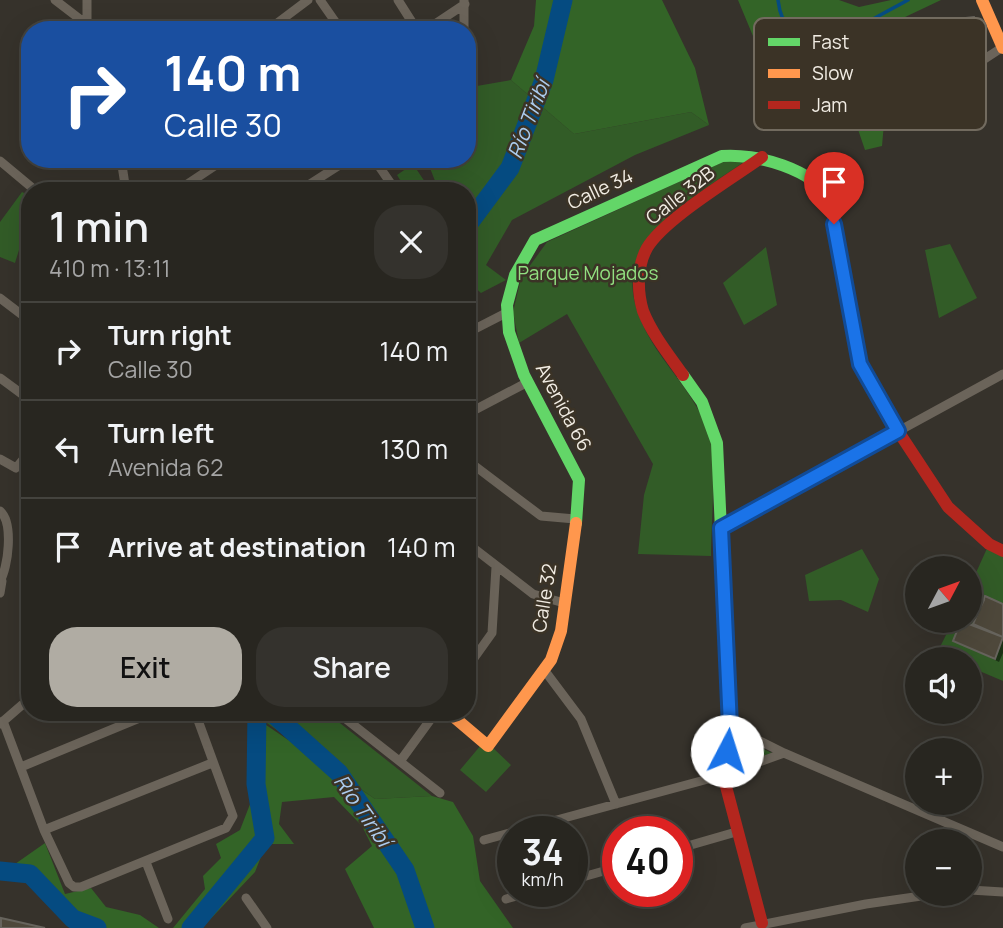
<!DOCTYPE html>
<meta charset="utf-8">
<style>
body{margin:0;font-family:Manrope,sans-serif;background:#34322d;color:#f1f3f6;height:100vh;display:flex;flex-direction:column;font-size:26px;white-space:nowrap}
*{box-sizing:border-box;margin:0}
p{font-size:23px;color:#a5a5a5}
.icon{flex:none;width:38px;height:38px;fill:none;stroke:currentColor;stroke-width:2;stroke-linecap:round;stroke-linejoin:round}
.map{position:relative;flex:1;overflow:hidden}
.drawer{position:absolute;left:21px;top:182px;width:455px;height:539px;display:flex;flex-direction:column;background:#282620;border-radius:28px;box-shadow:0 7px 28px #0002,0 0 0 2px #44433e}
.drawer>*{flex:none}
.top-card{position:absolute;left:21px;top:21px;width:455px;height:147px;border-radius:28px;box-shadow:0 7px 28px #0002,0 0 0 2px #44433e;background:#1a4fa0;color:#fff;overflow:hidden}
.needle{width:46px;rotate:49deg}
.buttons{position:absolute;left:905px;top:556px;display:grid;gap:14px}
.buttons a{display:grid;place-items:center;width:77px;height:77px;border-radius:50%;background:#282620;box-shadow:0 7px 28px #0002,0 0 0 2px #44433e;font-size:35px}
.speed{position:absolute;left:497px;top:816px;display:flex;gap:14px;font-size:35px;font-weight:700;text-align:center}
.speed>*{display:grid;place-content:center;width:91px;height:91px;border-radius:50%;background:#282620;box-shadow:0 7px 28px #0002,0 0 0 2px #44433e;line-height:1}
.speed small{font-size:18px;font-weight:400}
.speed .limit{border:10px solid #d22;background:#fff;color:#111}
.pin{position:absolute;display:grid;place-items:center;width:60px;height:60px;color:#fff;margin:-72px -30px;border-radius:50% 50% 50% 0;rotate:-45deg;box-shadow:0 0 7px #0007}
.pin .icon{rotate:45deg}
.me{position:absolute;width:77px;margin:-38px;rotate:5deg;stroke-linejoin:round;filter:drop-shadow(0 0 5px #0008)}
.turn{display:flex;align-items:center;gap:24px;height:147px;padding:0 28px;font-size:32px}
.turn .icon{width:91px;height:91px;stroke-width:2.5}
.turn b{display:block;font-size:49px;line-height:60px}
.round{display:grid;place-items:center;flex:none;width:74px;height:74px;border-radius:28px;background:#34322d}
.headline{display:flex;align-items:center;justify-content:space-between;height:119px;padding:0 28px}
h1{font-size:42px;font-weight:600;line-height:52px}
.cta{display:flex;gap:14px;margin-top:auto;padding:14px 28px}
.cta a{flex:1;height:80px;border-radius:28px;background:#b0aca3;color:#111;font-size:28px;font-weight:600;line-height:80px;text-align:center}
.cta a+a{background:#34322d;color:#f1f3f6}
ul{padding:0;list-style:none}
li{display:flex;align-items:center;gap:21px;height:98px;padding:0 28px;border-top:2px solid #44433e}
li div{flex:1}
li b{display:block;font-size:26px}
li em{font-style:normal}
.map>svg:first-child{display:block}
.green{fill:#325c27}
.forest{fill:#336427}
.shadow{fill:#0007}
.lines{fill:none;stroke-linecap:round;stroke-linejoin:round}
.stream{stroke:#054b81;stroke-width:3.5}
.river{stroke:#054b81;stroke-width:19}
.building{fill:#4e483b;stroke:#67645d;stroke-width:2}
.street{stroke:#6b645a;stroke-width:9}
.fast{stroke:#63d668;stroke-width:12}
.slow{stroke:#ff974d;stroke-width:12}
.jam{stroke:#b3261e;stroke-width:12}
.route-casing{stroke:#114b97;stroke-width:18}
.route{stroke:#1a73e8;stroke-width:12}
.labels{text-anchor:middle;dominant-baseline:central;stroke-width:5;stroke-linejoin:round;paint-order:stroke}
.street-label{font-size:19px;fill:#f2ede4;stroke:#3b3326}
.park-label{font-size:19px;fill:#92e081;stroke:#3b3326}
.water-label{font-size:21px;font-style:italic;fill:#abcbee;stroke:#3b3326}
.key{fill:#3b3326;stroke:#726b5f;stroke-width:2}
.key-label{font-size:19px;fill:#f2ede4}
</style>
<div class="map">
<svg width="1003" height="928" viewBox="0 0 1003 928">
<rect width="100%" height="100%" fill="#36322b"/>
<path class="green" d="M511,80L574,134L691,112L709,125L635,155L512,220L486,265L506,280L481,293L471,284L467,286V191H439L428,163L432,159H467V92L471,87Z
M748,159C667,216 586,252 664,360C682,385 705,412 711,443C716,472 711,525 711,556L638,554L644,495L653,464L567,314L519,343L513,312L521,278L547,242L727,160Z
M413,164L431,191H407L397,175Z
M22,192L30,196V214L15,263L0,257V222Z
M950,244L977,298L939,318L925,250Z
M766,247L777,305L744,325L723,283Z
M989,544L1003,551V681L970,667V660H953L937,653L953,621H970V586Z
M862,549L879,579L868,612L841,600L809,601L805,575Z
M251,712H326L432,796L375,799Z
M734,736L772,753L730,767Z
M481,745L492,747L511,765L486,792L460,770Z"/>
<path class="forest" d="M536,0H662L695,68L709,125L691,112L574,134L511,80L534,26Z
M738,0H839L859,7L891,0H941L884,27L870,40L885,112L882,146L865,150L848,100L820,72L790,89L758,48Z
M253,716L375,799L432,796L453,802L473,836L480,881L513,928H374L345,869L372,846L362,826L334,797L282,802L279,824L294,844H266L255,872L202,928H173L205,889L203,876L221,858L216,844L240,830L252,799Z
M45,843L65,894L91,888L106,907L140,915L159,928H84L86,920C52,910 50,905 39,871L15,864Z"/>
<path class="shadow" d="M973,596L1003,606V653L999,662L955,640L963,621L974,626L976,622L970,619V615L978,619V615L970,611Z"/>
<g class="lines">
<path class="stream" d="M778,0C781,30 802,47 828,59L845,49L873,19L908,0"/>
<path class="river" d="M467,226L510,168L544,80L563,0
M271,712L339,773L405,870L425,928
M0,871L30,874L73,919L97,928
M191,928L265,838L256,784L257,712"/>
</g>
<path class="building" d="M974,17L981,31L964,40L947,20Z
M972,594L984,600L976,616L970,613Z
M985,596L1003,604V637L973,624Z
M961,621L1003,637L995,659L953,641Z
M1,918L45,928H1Z"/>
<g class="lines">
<path class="street" d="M55,0L85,23
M87,0V30
M320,0L341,30
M398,0L417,30
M268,30L308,0
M426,30L465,4
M464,30V0
M888,122L1003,47
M121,159L126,191
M374,159L396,191
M0,161L36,191
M197,178L199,191
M177,191L225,159
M299,191L349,159
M0,298L30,321
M467,333L506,313
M0,378L30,400
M467,414L528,382
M0,459L16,468L30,451
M467,460L541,516L575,519
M0,511C14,523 8,568 0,581
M721,528L1003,374
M467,543L533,594L564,603
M0,593L2,581
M467,668L492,633L496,567
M545,671L581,719L616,804
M337,712L440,793
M3,721L44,830L69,883L74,887H81L226,828L233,816L195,712
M0,724L30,698
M730,726L784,753L1003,847
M401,760L436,712
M21,767L154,712
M44,830L212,763
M516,831L723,775L784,753
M484,840L513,832
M677,849L736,832
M146,862L168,919
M572,880L618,867
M970,890L1003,892
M246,898L267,928
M506,899L535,891
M745,928L866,904L935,894"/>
<path class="fast" d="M683,375L702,402L717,443L730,726L727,750
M576,523L579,480L524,375L509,332L507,305L515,275L535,240L722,156C755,153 815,169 831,201C834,207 834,217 835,223"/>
<path class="slow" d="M982,0L1003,48
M448,712L488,746L551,660L561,631L576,523"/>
<path class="jam" d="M835,223L860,364L898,431L948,507L989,544L1003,551
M683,375C669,355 652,334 643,311C637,291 637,266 647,248C664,219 733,178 762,157
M727,750L723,775L762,923"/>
</g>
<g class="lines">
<defs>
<path id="route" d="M727,751L730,726L721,528L898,431L860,364L834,224"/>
</defs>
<use href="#route" class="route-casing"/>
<use href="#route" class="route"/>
</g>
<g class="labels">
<g class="street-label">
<text transform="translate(600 189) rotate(-25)">Calle 34</text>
<text transform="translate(680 195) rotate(-38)">Calle 32B</text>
<text transform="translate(564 407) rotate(62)">Avenida 66</text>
<text transform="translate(544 598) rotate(-81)">Calle 32</text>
</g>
<g class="park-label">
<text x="588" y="273">Parque Mojados</text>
</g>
<g class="water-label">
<text transform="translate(528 119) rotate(-69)">Río Tiribí</text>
<text transform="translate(363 810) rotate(55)">Río Tiribí</text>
</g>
</g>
<rect x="754" y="18" width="232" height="112" rx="10" class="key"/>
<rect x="768" y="38" width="32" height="8" fill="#63d668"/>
<rect x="768" y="69" width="32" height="9" fill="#ff974d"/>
<rect x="768" y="101" width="32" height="8" fill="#b3261e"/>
<g class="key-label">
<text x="812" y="49">Fast</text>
<text x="812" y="80">Slow</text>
<text x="812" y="112">Jam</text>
</g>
</svg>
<div class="buttons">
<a><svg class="needle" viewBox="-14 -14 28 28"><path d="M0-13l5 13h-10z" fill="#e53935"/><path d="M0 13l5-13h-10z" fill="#a5a5a5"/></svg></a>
<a><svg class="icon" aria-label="sound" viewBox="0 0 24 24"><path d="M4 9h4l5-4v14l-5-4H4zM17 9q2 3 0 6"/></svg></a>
<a>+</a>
<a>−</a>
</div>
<div class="speed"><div>34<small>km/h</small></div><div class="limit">40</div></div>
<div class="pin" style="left:834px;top:224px;background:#d93025"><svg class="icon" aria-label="arrive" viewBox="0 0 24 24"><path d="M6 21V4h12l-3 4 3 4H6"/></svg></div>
<svg class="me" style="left:727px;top:751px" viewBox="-20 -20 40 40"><circle r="19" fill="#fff"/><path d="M0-13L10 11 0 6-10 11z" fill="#1a73e8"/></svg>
<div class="top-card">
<div class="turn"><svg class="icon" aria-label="right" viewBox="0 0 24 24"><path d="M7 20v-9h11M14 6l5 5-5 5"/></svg><div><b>140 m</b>Calle 30</div></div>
</div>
<section class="drawer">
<div class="headline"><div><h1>1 min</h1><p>410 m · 13:11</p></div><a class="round"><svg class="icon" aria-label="close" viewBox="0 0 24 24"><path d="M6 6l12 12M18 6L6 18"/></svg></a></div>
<ul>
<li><svg class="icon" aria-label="right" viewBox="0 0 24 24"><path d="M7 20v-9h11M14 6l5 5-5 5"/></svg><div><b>Turn right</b><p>Calle 30</p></div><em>140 m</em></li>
<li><svg class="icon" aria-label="left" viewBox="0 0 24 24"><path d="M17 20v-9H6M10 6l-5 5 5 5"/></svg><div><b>Turn left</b><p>Avenida 62</p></div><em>130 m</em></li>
<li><svg class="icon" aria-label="arrive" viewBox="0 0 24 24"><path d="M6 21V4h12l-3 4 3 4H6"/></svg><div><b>Arrive at destination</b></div><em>140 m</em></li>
</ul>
<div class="cta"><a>Exit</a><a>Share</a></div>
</section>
</div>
